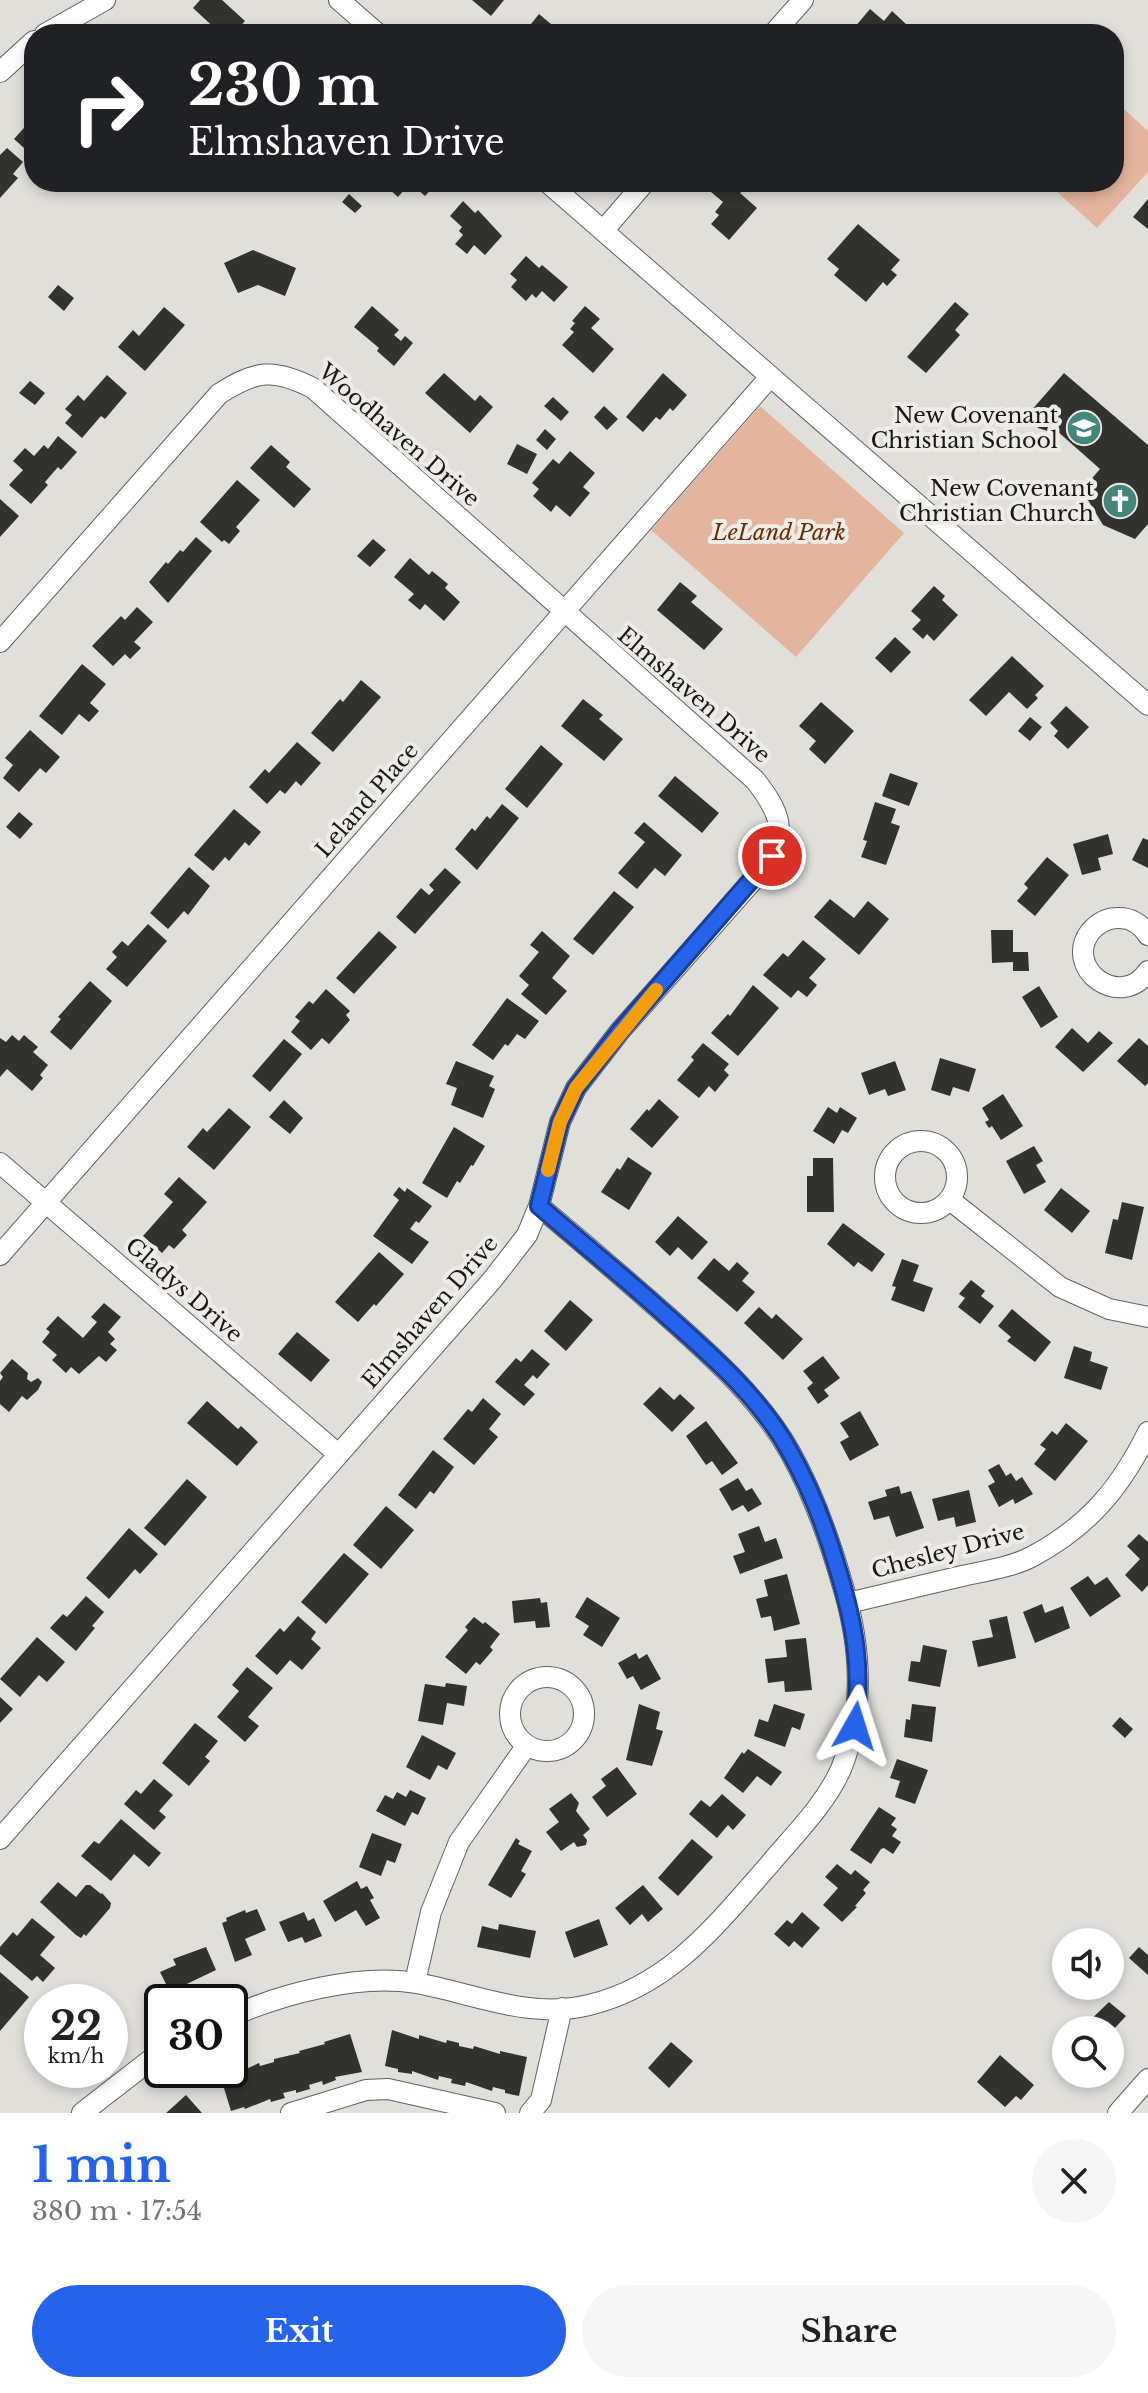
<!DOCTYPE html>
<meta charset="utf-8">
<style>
body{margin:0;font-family:"Libre Baskerville",serif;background:#f6f6f6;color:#222;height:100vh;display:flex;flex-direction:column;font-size:30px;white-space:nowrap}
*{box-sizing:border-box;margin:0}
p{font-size:26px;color:#767676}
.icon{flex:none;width:44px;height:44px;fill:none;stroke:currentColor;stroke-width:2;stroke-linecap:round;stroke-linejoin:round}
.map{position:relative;height:2113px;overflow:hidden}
.details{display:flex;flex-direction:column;background:#fff;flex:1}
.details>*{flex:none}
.top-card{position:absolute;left:24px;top:24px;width:1100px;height:168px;border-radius:32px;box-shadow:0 4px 12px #0003;background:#202124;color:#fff;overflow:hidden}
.tools{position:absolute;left:1052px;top:1928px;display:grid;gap:16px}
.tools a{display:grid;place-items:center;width:72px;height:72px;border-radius:50%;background:#fff;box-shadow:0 4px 12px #0003;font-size:40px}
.speed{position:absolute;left:24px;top:1984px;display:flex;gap:16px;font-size:40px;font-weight:700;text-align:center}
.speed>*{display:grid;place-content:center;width:104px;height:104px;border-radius:50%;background:#fff;box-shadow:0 4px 12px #0003;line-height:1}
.speed small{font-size:20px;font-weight:400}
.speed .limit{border:4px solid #111;border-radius:12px;background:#fff;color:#111}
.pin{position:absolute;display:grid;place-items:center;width:68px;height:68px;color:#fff;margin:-34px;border:4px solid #fff;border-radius:50%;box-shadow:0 2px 8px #0007}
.me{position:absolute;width:88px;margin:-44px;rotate:6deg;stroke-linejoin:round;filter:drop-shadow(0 0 6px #0008)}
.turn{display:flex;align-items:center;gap:28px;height:168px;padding:0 32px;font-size:36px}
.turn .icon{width:104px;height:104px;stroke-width:2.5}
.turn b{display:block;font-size:56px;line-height:68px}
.round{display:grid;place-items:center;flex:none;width:84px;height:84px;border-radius:42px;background:#f6f6f6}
.summary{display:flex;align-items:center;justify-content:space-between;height:136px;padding:0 32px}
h1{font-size:48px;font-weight:700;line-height:60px;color:#2563eb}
.button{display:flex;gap:16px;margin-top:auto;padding:16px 32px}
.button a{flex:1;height:92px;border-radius:48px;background:#2563eb;color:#fff;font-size:32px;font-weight:700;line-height:92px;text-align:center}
.button a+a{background:#f6f6f6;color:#222}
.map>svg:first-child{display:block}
.green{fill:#e4b59d}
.building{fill:#32322e}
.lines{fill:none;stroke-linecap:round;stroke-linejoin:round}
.minor-casing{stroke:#62615d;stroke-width:22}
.minor{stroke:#fff;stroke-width:20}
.route-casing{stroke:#184099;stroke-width:20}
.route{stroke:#2563eb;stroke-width:14}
.slow{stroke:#f59e0b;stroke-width:14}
.labels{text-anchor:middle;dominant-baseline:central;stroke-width:8;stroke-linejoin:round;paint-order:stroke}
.poi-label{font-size:22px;fill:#1a1917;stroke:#eeece7;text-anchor:end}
.street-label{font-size:22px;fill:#1a1917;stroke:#eeece7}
.park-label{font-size:22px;font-style:italic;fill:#692e04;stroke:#eeece7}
</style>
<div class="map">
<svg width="1148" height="2113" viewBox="0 0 1148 2113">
<rect width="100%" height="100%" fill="#e1dfda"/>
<path class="green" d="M1114,100L1148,131V172L1097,228L1046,182H1114Z
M760,406L904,533L796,657L651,530Z"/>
<path class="building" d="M200,0H222L245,21L233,34H221L193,8Z
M472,0H504L491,16Z
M870,9L884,21L892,11L907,25L899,34H849Z
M539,14L563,34H523Z
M32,119L34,121V157L14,139Z
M7,148L23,162L13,174L18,178L0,198V155Z
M381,182H438L425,196L410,183L398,197Z
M719,182H733L743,191L740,193L757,208L729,240L711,224L719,215L715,212L723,202L711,192Z
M349,194L362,206L355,213L342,202Z
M1148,199V229L1133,217Z
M463,201L475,213L478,210L502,236L485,255L474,245L467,254L455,244L463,235L459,231L462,227L450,216Z
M858,224L900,260L891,270L897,275L887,286L883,282L866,302L834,275L839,269L827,259Z
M253,250L296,268L285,296L258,285L238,293L224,263Z
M526,256L539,268L542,265L568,287L554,302L542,291L536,298L532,294L526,301L511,287L517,280L510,274Z
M58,285L74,298L64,311L48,297Z
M955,302L969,314L955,330L960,335L926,373L907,357Z
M372,306L399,330L394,335L401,341L405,336L413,343L394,366L377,351L379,348L354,327Z
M585,306L600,319L591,328L614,349L593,373L562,345L574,332L570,329L575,323L572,321Z
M164,307L185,325L145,371L118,347L133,330L139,336Z
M444,373L475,401L480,395L493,407L470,433L425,393Z
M663,373L687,395L673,411L670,408L660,420L656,417L643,432L626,417Z
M1064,373L1148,445V524L1135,539L1103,525L1082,490L1100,469L1056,430L1054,433L1038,428L1030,412Z
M107,375L127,393L105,419L101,416L82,438L65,423L72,415L65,409L78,395L84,401Z
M30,381L45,393L35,405L19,393Z
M553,397L569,412L561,421L544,406Z
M604,406L618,419L607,430L594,417Z
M545,429L556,439L547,450L536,440Z
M58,436L77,452L61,470L58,467L45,482L48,485L31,504L9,485L23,470L13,461L25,448L34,456L44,445L48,449Z
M517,444L537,454L527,474L507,464Z
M271,445L290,462L286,467L311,489L294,508L250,468Z
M570,451L595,473L583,487L590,493L570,517L556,505L551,512L533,496L539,489L532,483L553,459L559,464Z
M237,480L260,500L236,527L240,531L229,544L224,540L222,542L200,522Z
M0,499L19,516L0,537Z
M196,537L212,551L168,603L149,582L166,562L168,564L180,550L183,552Z
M373,539L386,550L370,567L357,556Z
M410,558L429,575L432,571L448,584L445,588L460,602L444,621L425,604L420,610L408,600L414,594L394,577Z
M680,582L697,596L691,602L723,629L704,650L657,610Z
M934,586L945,596L942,600L958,615L934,641L927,634L923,639L912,629L921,620L911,611Z
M137,607L153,622L134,642L141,648L130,659L125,654L113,666L92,646L121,616L125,620Z
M895,637L911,652L891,673L875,658Z
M1012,656L1044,686L1035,695L1038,698L1027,709L1009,692L986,716L969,700Z
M82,664L106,684L90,703L99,711L89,722L79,714L62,735L39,716Z
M361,680L381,697L333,752L311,733L340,699L343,702Z
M583,699L603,715L599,719L623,739L604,761L561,726Z
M821,702L854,731L825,764L809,749L816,741L799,726Z
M1066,706L1089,727L1068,749L1054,736L1058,731L1050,723Z
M1030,717L1042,727L1030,741L1018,731Z
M30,730L60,757L46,773L40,768L19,792L3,778L13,765L5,758Z
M297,742L321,763L301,786L296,781L285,794L280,790L267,804L249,787L265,769L269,773Z
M541,745L563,764L527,808L505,789Z
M890,773L918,783L909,806L882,796Z
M675,776L719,813L702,833L658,796Z
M875,802L896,809L891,823L900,826L886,865L861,857L867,841L863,840Z
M502,804L519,818L477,870L455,849L472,828L475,831L487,816L490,819Z
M234,809L261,832L249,846L245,842L229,861L225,857L213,871L194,855Z
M19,812L33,824L20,839L6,827Z
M644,822L682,855L665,876L655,868L637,889L618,873L645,842L634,833Z
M1108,834L1113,854L1098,858L1101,870L1082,875L1073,844Z
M1143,838L1148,840V868L1132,860Z
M1047,857L1069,875L1035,916L1017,901L1028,888L1024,884Z
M189,867L210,886L188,915L184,911L168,929L150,913Z
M445,868L461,882L415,934L396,917L421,888L429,895L434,890L429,885Z
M614,891L634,907L593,955L573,939Z
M830,899L854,918L868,901L889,919L859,955L814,917Z
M148,924L167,941L127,987L106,969L117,957L112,952L122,941L128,946Z
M991,930H1013V952H1028L1029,971H1013V962L992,963Z
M379,931L397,947L354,994L336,978Z
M542,931L570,956L552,978L567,991L546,1015L521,994L529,985L519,976L539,952L530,945Z
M803,940L826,959L809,978L817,985L807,997L798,990L791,998L763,975L783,953L788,957Z
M90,981L112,1001L71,1050L50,1032L61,1019L58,1017Z
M753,985L779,1008L738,1056L711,1033L728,1014L730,1016Z
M1039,986L1058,1017L1041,1028L1022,997Z
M326,989L350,1011L346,1015L350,1020L329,1044L322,1038L311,1050L291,1032L300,1021L295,1017L309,1001L313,1004Z
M507,998L539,1021L525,1039L517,1034L508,1046L505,1044L493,1060L472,1045Z
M1072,1028L1088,1043L1099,1031L1113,1043L1083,1072L1055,1047Z
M12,1035L19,1041L24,1035L38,1047L33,1052L48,1065L40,1075L43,1078L32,1091L7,1069L0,1077V1038L6,1042Z
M1139,1038L1148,1046V1083L1145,1086L1117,1061Z
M284,1039L302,1054L270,1092L252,1076Z
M703,1043L729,1064L724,1070L729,1075L715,1092L709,1086L699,1098L677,1080L694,1060L691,1057Z
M940,1058L976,1069L969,1092L953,1087L950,1096L931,1090Z
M456,1061L494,1076L489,1086L495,1089L483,1118L451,1105L457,1088L446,1084Z
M895,1061L906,1090L888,1096L885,1089L869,1095L861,1073Z
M1003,1094L1023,1126L1001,1140L992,1126L989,1128L985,1122L989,1120L982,1108Z
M659,1099L679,1117L652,1148L630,1129L647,1109L649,1111Z
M284,1100L303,1118L290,1134L269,1117Z
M828,1107L837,1113L840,1107L857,1118L848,1133L842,1130L834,1144L813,1131Z
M229,1108L251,1127L214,1170L187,1147L203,1128L207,1132Z
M454,1127L485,1146L473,1166L471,1165L460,1183L457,1181L447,1198L422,1183Z
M1034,1146L1043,1161L1036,1165L1046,1182L1024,1194L1006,1161Z
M628,1157L652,1173L629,1210L601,1192L617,1168L620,1170Z
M813,1158H833L834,1212H807V1176H813Z
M179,1177L207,1202L182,1230L187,1235L174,1249L169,1245L162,1253L143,1236L173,1202L164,1194Z
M399,1187L405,1192L407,1188L432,1206L419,1223L416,1221L410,1229L429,1242L412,1264L373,1236L399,1200L393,1195Z
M1061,1188L1090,1211L1072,1233L1044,1210Z
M1122,1202L1144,1207L1132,1260L1105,1253L1113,1219L1118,1220Z
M678,1216L708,1242L692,1260L678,1247L670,1256L655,1242Z
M843,1223L885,1254L872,1272L858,1262L854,1267L827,1244Z
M379,1252L404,1274L376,1306L374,1304L358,1322L335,1302Z
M714,1258L729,1271L737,1262L749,1273L742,1281L755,1292L737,1312L697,1278Z
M902,1259L919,1265L913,1281L933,1288L924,1312L891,1300L896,1287L892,1286Z
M971,1280L985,1291L981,1296L994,1306L980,1324L958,1307L965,1298L959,1294Z
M570,1300L593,1320L566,1351L544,1331Z
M104,1303L121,1317L108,1332L115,1339L110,1344L117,1350L106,1362L99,1356L79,1374L71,1367L66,1373L52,1360L57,1355L42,1342L50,1332L46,1329L58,1316L83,1338L97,1322L91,1317Z
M759,1307L772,1319L776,1314L803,1339L783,1360L744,1323Z
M1012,1309L1051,1342L1035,1362L1007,1341L1011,1337L998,1326Z
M297,1332L330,1360L311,1382L278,1354Z
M1074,1346L1092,1352L1090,1361L1108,1367L1101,1390L1064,1378Z
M532,1349L550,1364L537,1379L533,1375L524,1385L535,1394L524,1406L495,1382L516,1358L521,1362Z
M823,1356L840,1378L824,1390L829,1396L818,1404L807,1388L813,1383L803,1371Z
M12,1359L28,1373L27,1379L31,1382L38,1378L42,1382L38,1390L27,1400L22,1396L9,1412L0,1404V1381L3,1377L0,1373Z
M660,1387L674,1400L680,1394L695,1408L672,1432L643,1404Z
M483,1398L501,1414L489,1429L498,1437L474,1465L443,1439L468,1409L472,1412Z
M207,1401L238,1429L241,1426L258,1442L237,1466L187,1423Z
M860,1411L879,1445L850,1461L840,1442L849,1437L840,1423Z
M706,1421L738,1463L722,1475L712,1461L706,1465L686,1436Z
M1066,1423L1088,1441L1055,1481L1034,1464L1046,1449L1040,1445L1052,1431L1057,1435Z
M433,1450L454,1467L434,1494L430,1491L416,1509L398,1495Z
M999,1464L1006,1476L1011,1473L1016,1481L1022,1477L1033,1494L1015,1504L1013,1499L999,1507L988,1486L995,1482L988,1470Z
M738,1478L746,1491L752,1488L762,1504L748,1512L743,1505L732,1511L719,1489Z
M187,1479L207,1497L165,1546L144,1528Z
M899,1486L901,1494L911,1491L924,1528L896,1537L889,1516L874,1520L868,1502L887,1496L885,1490Z
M969,1490L976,1522L956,1527L954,1517L938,1521L932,1499Z
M386,1506L414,1530L381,1569L353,1545Z
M759,1526L765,1542L776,1538L783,1558L740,1574L733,1556L745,1552L738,1534Z
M129,1528L158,1554L140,1574L135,1569L109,1599L86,1578Z
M1139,1534L1148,1542V1585L1142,1592L1125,1575L1140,1559L1127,1546Z
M344,1553L369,1574L326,1624L301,1602Z
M787,1574L800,1624L774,1631L771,1616L761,1618L756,1599L768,1596L764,1580Z
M1088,1576L1095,1585L1107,1577L1121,1596L1090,1617L1070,1588Z
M86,1596L104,1612L92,1626L95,1628L76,1651L50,1628L63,1614L67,1617Z
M587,1597L620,1618L602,1647L583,1635L589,1626L575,1617Z
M540,1598L541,1603L547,1602L550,1627L536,1628L535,1621L514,1623L512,1601Z
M1042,1604L1045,1613L1063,1606L1070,1628L1035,1643L1023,1612Z
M298,1616L316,1632L311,1639L321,1648L302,1670L290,1660L277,1675L255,1656L280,1628L284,1632Z
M1007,1616L1016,1658L978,1667L972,1641L993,1637L989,1620Z
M474,1617L483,1624L485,1622L500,1634L490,1647L493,1650L480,1665L476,1662L466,1674L445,1657L468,1630L465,1627Z
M37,1637L65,1662L47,1682L39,1675L20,1697L0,1679Z
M806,1638L812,1690L785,1692L784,1681L768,1683L765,1659L787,1657L785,1640Z
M923,1645L947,1650L940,1687L908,1681L911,1661L920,1662Z
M636,1653L639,1659L647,1654L661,1679L641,1690L633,1676L627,1679L618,1663Z
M247,1667L273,1688L248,1717L259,1726L245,1742L217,1717L239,1691L232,1685Z
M446,1683L467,1686L464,1706L447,1703L443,1725L418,1721L425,1684L445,1687Z
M0,1697L13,1709L0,1723Z
M639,1704L660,1712L656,1729L663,1731L652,1766L626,1760Z
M774,1704L805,1714L800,1730L792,1727L785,1747L754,1736L759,1719L768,1722Z
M912,1704L936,1707L932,1742L904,1737L906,1719L910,1720Z
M1120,1717L1133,1729L1125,1738L1112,1726Z
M195,1723L218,1741L205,1757L210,1761L189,1786L162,1763Z
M422,1735L456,1753L447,1770L438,1765L430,1780L406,1767Z
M748,1749L782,1772L771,1786L757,1776L743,1793L724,1778L742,1752L744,1754Z
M897,1759L928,1770L915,1804L895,1797L900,1781L890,1778Z
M617,1767L637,1794L607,1817L592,1797L606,1786L601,1779Z
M154,1779L173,1795L159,1811L166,1817L154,1830L124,1804L136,1790L141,1794Z
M410,1790L426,1798L418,1815L412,1812L405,1826L376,1811L385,1795L393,1799L397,1792L406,1797Z
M571,1793L579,1803L576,1811L590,1829L583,1835L587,1840L586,1845L577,1847L574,1842L561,1851L546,1832L559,1822L549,1809Z
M722,1794L746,1815L733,1830L728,1825L717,1838L689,1814L701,1800L710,1807Z
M879,1807L896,1818L891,1825L897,1829L892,1836L901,1842L893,1854L884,1848L881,1849L871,1864L850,1850Z
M121,1819L161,1853L149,1867L134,1854L111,1881L81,1856L94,1841L99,1844Z
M372,1833L402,1844L395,1863L387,1860L381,1876L359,1867Z
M516,1838L520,1841L518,1844L532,1851L521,1871L526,1874L511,1898L488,1885Z
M692,1839L713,1857L678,1896L658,1878Z
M837,1864L851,1875L855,1870L870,1882L863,1890L866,1893L855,1906L857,1907L842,1922L823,1905L838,1888L825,1877Z
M357,1881L361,1889L367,1886L374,1898L370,1900L380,1918L366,1926L356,1910L335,1922L323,1901Z
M58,1882L76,1897L86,1885H90L101,1894L102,1893L111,1903L110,1908L86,1936L84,1934L81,1938L76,1935L40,1902Z
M643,1885L663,1909L648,1922L642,1914L630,1925L615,1908Z
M257,1909L266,1930L245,1939L252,1955L235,1962L222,1923L227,1921L226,1918L245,1910L246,1913Z
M304,1912L308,1921L314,1918L322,1936L305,1943L302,1937L288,1942L279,1922Z
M802,1912L820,1928L802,1948L794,1941L789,1947L774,1934L787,1920L792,1924Z
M32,1918L55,1937L40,1955L55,1968L43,1982L37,1976L32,1981L0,1954V1947L13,1932L17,1936Z
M599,1919L608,1945L574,1958L565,1932Z
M499,1924L536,1931L530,1958L477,1947L482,1926L498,1930Z
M206,1947L216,1970L170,1992L160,1972L176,1965L173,1959Z
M1139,1947L1148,1955V1975L1129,1958Z
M0,1972L29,1997L0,2031Z
M1109,2002L1126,2016L1113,2030L1117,2032L1110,2040V2030H1080Z
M392,2030L419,2039V2035L446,2043L447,2040L459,2043V2046L473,2049L474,2046L500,2054V2051L527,2057L519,2096L505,2093V2090L493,2087L492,2091L466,2082L465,2086L451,2083L452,2079L439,2076L438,2080L412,2071V2074L398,2072V2069L385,2066Z
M350,2034L362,2072L335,2077L336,2080L323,2085L322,2081L309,2085L310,2089L296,2093V2090L283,2093L285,2098L271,2102L270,2099L245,2109L244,2107L231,2111L220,2075L233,2072V2075L259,2063L260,2066L274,2062V2059L300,2053L299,2051L325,2044L324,2042Z
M671,2042L693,2061L669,2088L648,2068Z
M1000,2055L1034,2085L1021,2100L1016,2096L1005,2107L977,2082Z
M186,2095L202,2113H166L175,2105Z"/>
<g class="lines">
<defs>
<path id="minor" d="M339,0L378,34
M45,34L105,0
M773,34L803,0
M0,72L34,41
M547,182L1148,705
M603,231L645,182
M0,642L219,394C256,370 274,368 313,388L755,780C780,812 789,832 764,868L620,1031L576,1088L560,1122L539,1206L527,1235L493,1279L0,1839
M1148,935C1141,924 1130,917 1117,918C1106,918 1097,924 1090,932C1063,969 1121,1011 1148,971
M885 1177a36 36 0 1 1 72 0a36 36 0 1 1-72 0Z
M0,1163L338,1454
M950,1200L1060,1287L1109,1309L1148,1317
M0,1255L770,377
M848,1603C886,1594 924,1585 962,1576C985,1571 1013,1567 1033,1556C1089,1526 1121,1487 1148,1432
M510 1714a37 37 0 1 1 74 0a37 37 0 1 1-74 0Z
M415,1982L431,1912L459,1842L527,1745
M230,2017C281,1994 360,1973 416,1983C473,1993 529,2020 589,2005C671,1985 716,1925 769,1865C794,1835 825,1805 841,1769C866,1708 861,1645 842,1583C829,1538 813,1493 790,1452C760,1399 712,1356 667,1316C625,1279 582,1242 539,1206
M82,2113L162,2051
M291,2113L366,2090L388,2089L495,2113
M530,2113L541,2100L562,2008
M1118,2113L1148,2079"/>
</defs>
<use href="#minor" class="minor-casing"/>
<use href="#minor" class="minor"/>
</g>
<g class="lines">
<defs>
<path id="route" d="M772,856L620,1031L576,1088L560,1122L539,1206C582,1243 626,1279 668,1317C713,1357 761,1399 790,1452C811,1489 826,1529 838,1570C855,1626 862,1667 855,1726"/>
</defs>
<use href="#route" class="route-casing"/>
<use href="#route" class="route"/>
<path class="slow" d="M548,1170L560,1122L576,1088L656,990"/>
</g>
<defs>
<symbol id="school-disc" viewBox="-11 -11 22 22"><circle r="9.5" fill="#44877a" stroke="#eeece7"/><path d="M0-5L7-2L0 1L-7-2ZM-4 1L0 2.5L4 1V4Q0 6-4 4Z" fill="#fff"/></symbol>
<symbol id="church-disc" viewBox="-11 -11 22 22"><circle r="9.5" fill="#44877a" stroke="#eeece7"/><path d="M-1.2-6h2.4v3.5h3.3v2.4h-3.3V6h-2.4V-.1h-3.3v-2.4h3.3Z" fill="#fff"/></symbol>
</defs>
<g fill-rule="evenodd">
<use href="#school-disc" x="1064" y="408" width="40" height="40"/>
<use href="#church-disc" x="1100" y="481" width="40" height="40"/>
</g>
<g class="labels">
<g class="poi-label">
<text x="1058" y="415">New Covenant<tspan x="1058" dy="25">Christian School</tspan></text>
<text x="1094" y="488">New Covenant<tspan x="1094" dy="25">Christian Church</tspan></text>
</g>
<g class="street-label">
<text transform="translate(399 435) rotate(41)">Woodhaven Drive</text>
<text transform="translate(694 695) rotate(41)">Elmshaven Drive</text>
<text transform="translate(367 800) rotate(-49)">Leland Place</text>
<text transform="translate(184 1290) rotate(41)">Gladys Drive</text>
<text transform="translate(430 1312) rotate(-49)">Elmshaven Drive</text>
<text transform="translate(948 1551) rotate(-15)">Chesley Drive</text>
</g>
<g class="park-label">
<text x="779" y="532">LeLand Park</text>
</g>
</g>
</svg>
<div class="tools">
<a><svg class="icon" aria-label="sound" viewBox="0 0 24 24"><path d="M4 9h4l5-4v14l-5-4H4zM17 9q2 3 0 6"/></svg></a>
<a><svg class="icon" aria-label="search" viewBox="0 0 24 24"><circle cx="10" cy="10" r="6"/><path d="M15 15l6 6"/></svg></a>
</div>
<div class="speed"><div>22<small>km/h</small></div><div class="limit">30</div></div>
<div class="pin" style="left:772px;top:856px;background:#d93025"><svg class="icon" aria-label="arrive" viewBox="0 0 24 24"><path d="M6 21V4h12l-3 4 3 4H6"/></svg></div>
<svg class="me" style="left:855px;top:1726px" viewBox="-20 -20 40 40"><path d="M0-17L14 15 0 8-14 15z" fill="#2563eb" stroke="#fff" stroke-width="4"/></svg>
<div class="top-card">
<div class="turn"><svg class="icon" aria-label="right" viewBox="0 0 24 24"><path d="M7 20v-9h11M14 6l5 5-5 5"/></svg><div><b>230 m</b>Elmshaven Drive</div></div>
</div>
</div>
<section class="details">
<div class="summary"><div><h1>1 min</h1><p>380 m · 17:54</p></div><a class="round"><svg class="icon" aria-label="close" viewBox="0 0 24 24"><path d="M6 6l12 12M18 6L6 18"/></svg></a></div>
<div class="button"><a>Exit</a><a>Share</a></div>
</section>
